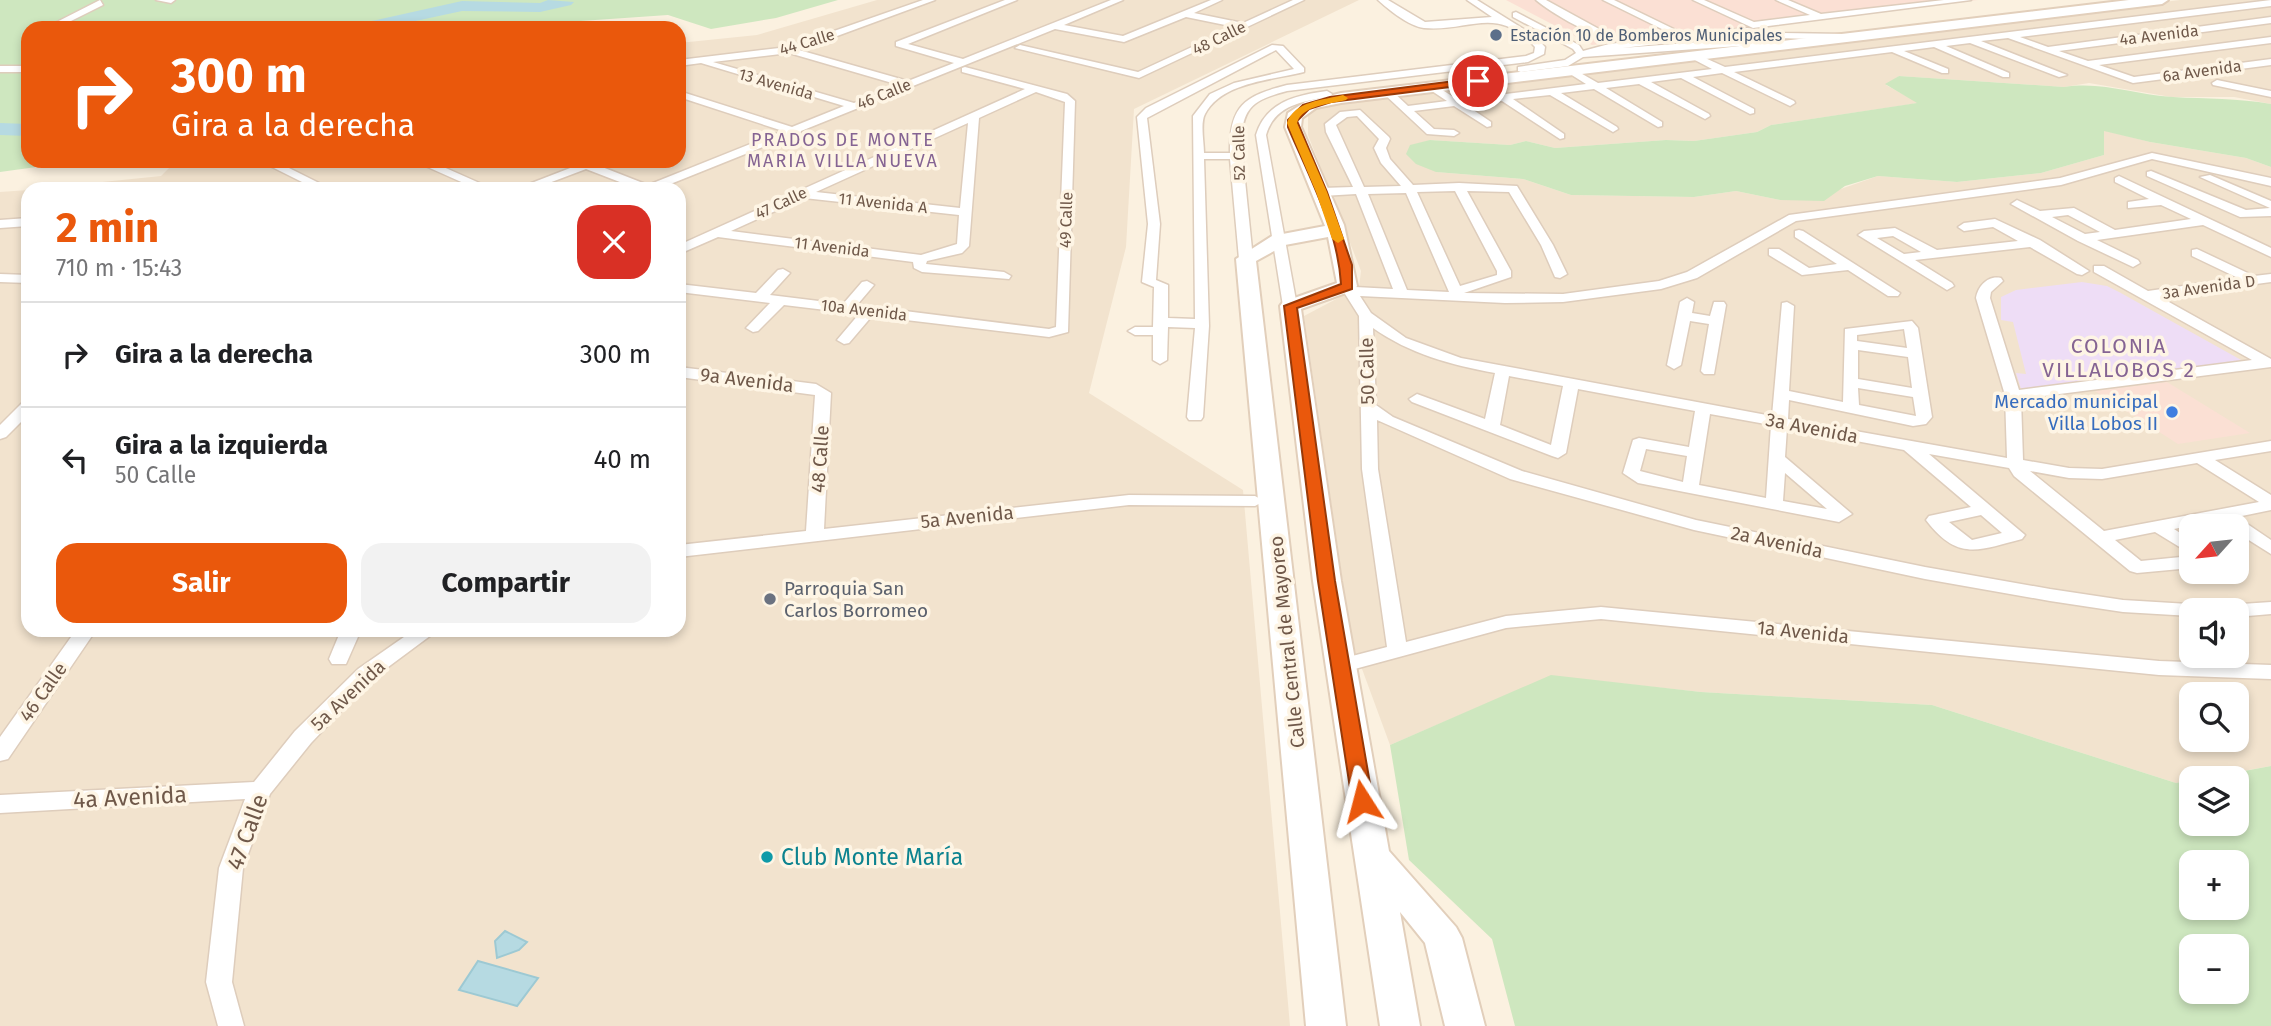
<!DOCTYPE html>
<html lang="es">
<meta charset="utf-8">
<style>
body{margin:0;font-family:"Fira Sans",sans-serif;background:#f2f2f2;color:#202124;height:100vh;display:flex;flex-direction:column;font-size:26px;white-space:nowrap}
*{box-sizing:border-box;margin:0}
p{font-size:23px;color:#757577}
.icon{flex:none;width:38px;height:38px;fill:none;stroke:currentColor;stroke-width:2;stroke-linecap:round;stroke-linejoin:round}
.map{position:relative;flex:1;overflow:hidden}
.side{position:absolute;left:21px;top:182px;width:665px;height:455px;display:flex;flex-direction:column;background:#fff;border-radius:21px;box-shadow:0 4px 10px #0003}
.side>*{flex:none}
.banner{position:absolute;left:21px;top:21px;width:665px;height:147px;border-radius:21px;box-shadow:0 4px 10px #0003;background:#ea580c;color:#fff;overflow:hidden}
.needle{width:46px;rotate:243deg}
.fabs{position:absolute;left:2179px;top:514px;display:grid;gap:14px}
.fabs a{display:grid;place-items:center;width:70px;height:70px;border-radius:14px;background:#fff;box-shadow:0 4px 10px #0003;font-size:35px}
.pin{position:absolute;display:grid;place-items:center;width:60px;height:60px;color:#fff;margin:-30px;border:4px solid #fff;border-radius:50%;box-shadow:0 2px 7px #0007}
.me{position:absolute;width:77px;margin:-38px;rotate:351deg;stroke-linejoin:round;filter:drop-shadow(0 0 5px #0008)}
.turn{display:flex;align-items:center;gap:24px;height:147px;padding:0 35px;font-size:32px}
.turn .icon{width:91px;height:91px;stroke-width:2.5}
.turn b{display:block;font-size:49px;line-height:60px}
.round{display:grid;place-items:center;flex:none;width:74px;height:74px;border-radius:21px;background:#f2f2f2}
.headline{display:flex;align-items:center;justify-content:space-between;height:119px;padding:0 35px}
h1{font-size:42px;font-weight:700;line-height:52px;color:#ea580c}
.primary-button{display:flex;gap:14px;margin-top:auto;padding:14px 35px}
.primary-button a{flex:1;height:80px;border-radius:21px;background:#ea580c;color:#fff;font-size:28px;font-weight:700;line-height:80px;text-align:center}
.primary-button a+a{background:#f2f2f2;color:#202124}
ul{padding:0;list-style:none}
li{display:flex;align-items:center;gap:21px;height:105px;padding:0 35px;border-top:2px solid #e0e0e0}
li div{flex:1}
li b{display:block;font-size:26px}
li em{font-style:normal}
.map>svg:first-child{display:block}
.residential{fill:#f2e3ce;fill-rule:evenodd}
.commercial{fill:#fbe0d4}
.education{fill:#eeddf6}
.green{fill:#cee7bf;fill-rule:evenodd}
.water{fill:#b6dae2;stroke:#9dc9d3;stroke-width:2}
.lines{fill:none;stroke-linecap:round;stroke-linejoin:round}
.river{fill:#b6dae2;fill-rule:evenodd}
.minor-casing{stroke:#decdbc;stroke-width:3}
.secondary-casing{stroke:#e2cfbb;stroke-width:4}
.minor{fill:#fff;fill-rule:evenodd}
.secondary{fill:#fff;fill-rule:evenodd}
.route{fill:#ea580c;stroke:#983908;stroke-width:2}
.slow{fill:#f59e0b}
.service-dot{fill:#5c6f8a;stroke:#fef5e5;stroke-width:2.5}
.shop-dot{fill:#3f7fe0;stroke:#fef5e5;stroke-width:2.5}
.worship-dot{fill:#6b7280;stroke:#fef5e5;stroke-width:2.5}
.culture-dot{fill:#0f9aa8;stroke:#fef5e5;stroke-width:2.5}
.labels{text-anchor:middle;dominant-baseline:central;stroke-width:7;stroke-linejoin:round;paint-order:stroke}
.far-service-label{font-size:16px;fill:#4e5e75;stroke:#fef5e5;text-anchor:start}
.far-street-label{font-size:16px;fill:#6f5849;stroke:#fef5e5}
.far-neighbourhood-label{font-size:18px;letter-spacing:2px;fill:#856493;stroke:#fef5e5}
.street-label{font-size:19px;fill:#6f5849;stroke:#fef5e5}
.shop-label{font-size:19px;fill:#366cbe;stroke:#fef5e5;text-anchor:end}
.worship-label{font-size:19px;fill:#5b616d;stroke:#fef5e5;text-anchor:start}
.neighbourhood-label{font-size:21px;letter-spacing:2px;fill:#856493;stroke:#fef5e5}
.near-street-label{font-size:23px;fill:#6f5849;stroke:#fef5e5}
.near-culture-label{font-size:23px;fill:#0d838f;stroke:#fef5e5;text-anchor:start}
</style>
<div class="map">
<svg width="2271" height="1026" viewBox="0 0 2271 1026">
<rect width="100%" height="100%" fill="#fbf1e0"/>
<path class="residential" d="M877,0H1359L1134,109L1126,247L1089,393L1243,490L1290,1026H0V192L28,190V630H679V189H34L161,176L176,161H679V43L757,35Z
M2180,0H2271V104L2234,97H2171L2089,83L2064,87L1899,76L1886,85L1919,103L1771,125L1757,132L1694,141L1666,140L1555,148L1526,141L1510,145L1430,140L1436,172L1523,179L1571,195L1694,197L1736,191L1780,200L1835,191L1878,176L1957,182L2041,173L2104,155L2103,130L2150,142L2246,158L2271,167V766L2176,783L1932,705L1701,692L1551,676L1390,745L1351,639L1304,316L1359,287L1361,271L1308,135V114L1328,104ZM2191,527H2236V572H2191ZM2191,611H2236V656H2191ZM2191,695H2236V740H2191Z"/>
<path class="commercial" d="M1506,0H1978L1592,45Z
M2167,382L2250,433L2178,444L2095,391Z"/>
<path class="education" d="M2082,282L2107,286L2119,292L2243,361L2022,392L2016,373L2026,374L2013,322L2001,320V297L2016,290Z"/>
<path class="green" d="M0,0H838L776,18L711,29L668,15L480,28H28V161H80L0,172Z
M1899,76L2064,87C2103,81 2134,95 2173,97C2206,99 2238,98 2271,104V167L2246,158L2150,142L2104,131V155L2041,173L1957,182L1878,176L1845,186L1824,201L1780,200L1736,191L1694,197L1571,195L1523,179L1436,172L1416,164L1406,154L1410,145L1430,140L1510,145L1526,141L1555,148L1666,140L1694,141L1757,132L1771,125L1917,103L1885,84Z
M1551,675L1701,692L1932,705L2176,783L2191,780V824H2236V779H2201L2271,766V1026H1515L1492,939L1409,860L1390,745ZM2191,863H2236V908H2191ZM2191,947H2236V992H2191Z"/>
<path class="water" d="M505,931L527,942L519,950L497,958L495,941Z
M478,961L538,978L517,1006L459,990Z"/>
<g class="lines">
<path class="river" d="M548,0L574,2L571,5L540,12L462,11L383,28H352L354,25L462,1L540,3Z
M0,123L28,124V136L0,135Z"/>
<defs>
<path id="minor" d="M100,0L103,5L57,28H45Z
M156,0H175L171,3Z
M923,0H935L799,50L908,81L954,63L896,46V42L1005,0H1017L908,44L963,59L1111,0H1123L1064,25L1123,36L1211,0H1222L1194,13L1243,23L1293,0H1304L1139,78L1015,48L1020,45L1138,72L1235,27L1186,17L1124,42L1055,29L801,131L800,134L793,135L658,189H638L586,169L533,189H516L578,165L579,162L604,161L597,165L648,185L783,131L679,97V91L792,127L844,106L701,63L679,66V60L788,47ZM789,53L899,85L854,103L713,62Z
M1378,0H1388L1425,22L1492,17L1467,0H1477L1535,36L1545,47L1544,54L1528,62L1287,91C1254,100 1243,106 1241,141L1253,259L1251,262H1241L1239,259L1230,159H1204L1209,326L1203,417L1201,420H1189L1187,417L1195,328L1168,327L1167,360L1160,364L1153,360V335H1135L1128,331L1135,327H1153L1154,287L1142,282L1148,224L1137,117L1146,108L1272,45L1283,46L1304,68V72C1273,80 1222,82 1205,114C1200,123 1204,142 1204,153H1230C1229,106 1244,96 1287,85L1526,56L1534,53L1535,47C1497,4 1470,32 1424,28C1409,26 1389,10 1378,0ZM1276,50L1294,69L1234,83L1210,94L1193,116L1195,319L1168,318V285L1156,280L1160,224L1147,118Z
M1536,0H1546L1610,35L1630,39C1612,50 1551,13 1536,0Z
M1603,0H1614L1682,33L1674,35Z
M1693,0H1704L1754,22L1810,15L1776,0H1788L1821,14L1944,0H1971L1753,28Z
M2271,0V6L2020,37L2048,47L2271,17V23L2059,51L2088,61L2271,37V43L2099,65L2134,77L2271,59V65L2133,83L2008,38L1981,41L2067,75L2059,77L1970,43L1946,46L2009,73V77H2003L1934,47L1904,51L1948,69V73H1942L1892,52L1734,72L1794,101L1795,103L1790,106L1722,73L1693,77L1754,109V113L1750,114L1681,78L1651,82L1709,114L1710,116L1705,119L1639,84L1606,88L1662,122V126L1658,127L1594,89L1561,93L1617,127L1618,129L1613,132L1550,95L1513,99L1564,134V138L1560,139L1502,101L1466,105L1491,122V126L1487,127L1454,106L1414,111L1434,129L1454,130L1459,133L1454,136L1427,134L1382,92L1391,90L1408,106L1447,101L1429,89L1428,87L1433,84L1458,100L1495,95L1499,91L1506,94L1586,84L1567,72V68L1570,67L1598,83L1712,69L1691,58L1689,56L1694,53L1725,67Z
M1516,12L1579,45L1583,51L1609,44L1747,28L1783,33L1845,34L1850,37L1845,40L1774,38L1767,44L1583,57L1568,66L1521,72L1518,71V67L1565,60L1576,53L1573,49L1513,17V13ZM1747,34L1766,37L1622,48Z
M0,66H28V72H0Z
M965,67L1067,94L1075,101L1068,332L1049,337L872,316L849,343L844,344L837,340L859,314L784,305L758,331L753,332L746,328L770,303L679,292V284L756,293L778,270L783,269L790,273L770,295L843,304L862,282L867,281L874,285L857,305L1049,329L1056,327L1065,102L1036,92L979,118L969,246L962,253L927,261L926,264L1004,272L1011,276L1009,279L922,272L914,268L913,262L718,237L679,254V245L1025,89L962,72V68ZM968,123L960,208L816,192ZM804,198L959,215L957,244L921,255L731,231Z
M2217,80L2271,91V97L2213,85L2212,83Z
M1327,91L1332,94L1331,96C1303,102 1275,104 1266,135L1297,306L1290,310L1283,306L1256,135C1266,102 1296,95 1327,91Z
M1360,110L1389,137L1390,139L1386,148L1390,159L1413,185L1459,183L1517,186L1553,245L1567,274L1560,278L1555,277L1541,245L1509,192L1467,191L1511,271V277L1464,293L1563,294L1659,281L1687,272L1789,215L2060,178L2152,153L2271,178V186L2152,159L2061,185L1796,221L1697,278L1661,289L1563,302L1505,303L1360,296L1371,313L1406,338L1461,358L1772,416L1782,303L1787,302L1794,306L1789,391L1843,402L1845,329L1912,321L1918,328L1932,417L1926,424L1913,426L1789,400L1788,419L2007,458L2005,395L1976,298C1978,286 1988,275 2001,278L2003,281L1991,292L1990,298L2019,390L2252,360L2094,272V266H2104L2148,291L2238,278L2192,256V250L2197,249L2254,276L2271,274V282L2160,297L2271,359V367L2021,399L2023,460L2069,468L2102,469L2271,441V451L2215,460L2271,495V510L2237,517L2271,540V554L2236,532V527H2229L2219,520L2174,529L2191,540V554L2155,532L2115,540L2141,561L2191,556V568L2137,573L2130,571L2014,476L2009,468L1929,454L2025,535L2022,539C1979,550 1958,562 1926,520L1929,516L1971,507L1904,450L1787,428L1785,457L1852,514L1839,522L1638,483L1623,473L1633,440L1639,438L1689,447L1695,411L1578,389L1566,453L1558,458L1552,456L1412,402L1409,399L1417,394L1485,419L1495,373C1451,365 1410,354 1373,328L1376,405L1393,417L1522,471L1696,520L1925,567L2050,589L2123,600L2205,605L2212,607L2214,611H2191V616L2123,612L2050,601L1925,579L1694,530L1510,479L1377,420L1378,469L1406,642L1506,616L1601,607L2159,661L2271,665V679L2159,675L1601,619L1506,628L1340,673L1333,671L1330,666L1333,661L1387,647L1362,469L1359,316L1340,286L1347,282L1355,287L1393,289L1356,194L1322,196L1316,192L1322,188L1353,187L1326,132L1325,124L1340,112ZM1357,116L1379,139L1374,148L1381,163L1401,186L1364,187L1336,125L1347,117ZM1455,191L1497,271V275L1460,286L1417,192ZM1406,193L1449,292L1407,290L1368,194ZM1904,329L1907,348L1857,341V335ZM1858,350L1908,357L1912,388L1858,379ZM1509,376L1563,386L1551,445L1500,425ZM1858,388L1913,397L1916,416L1859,405ZM1710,414L1771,425L1766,498L1699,485ZM1646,449L1687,456L1683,482L1640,471ZM2197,463L2259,502L2104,531L2030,471L2069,478L2102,479ZM1785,473L1827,509L1783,501ZM1981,515L2002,533L1972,540L1949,522Z
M260,161H275L331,189H316Z
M414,161H430L493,189H477Z
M2151,171L2246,210L2270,208L2200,177L2210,175L2271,201V216L2240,217L2147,176V172Z
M2119,176L2271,248V257L2203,225L2097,240L2138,260L2140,263L2133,267L2078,241L2011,204L2017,200L2040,211L2074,208L2115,230L2191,219L2161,205L2128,208V202L2149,199L2115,182V178ZM2068,215L2100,232L2085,234L2052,217Z
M28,218V226L0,228V220Z
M1995,219L2040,240L2089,271L2082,275L2077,274L2030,247L1915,260L1952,283L1954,286L1947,290L1858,235L1864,231L1895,228L1937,250L2018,241L1993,227L1964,231L1958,227L1964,223ZM1893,236L1921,252L1904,254L1877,238Z
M1799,230L1803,231L1900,293L1898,296H1888L1848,270L1802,275L1769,255V249H1779L1809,268L1837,264L1795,237V231Z
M0,274L28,275V283L0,282Z
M1687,298L1694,302L1692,313L1710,316L1714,302H1724L1726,305L1714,374H1704L1701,371L1709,324L1690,321L1681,365L1674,369L1667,365L1680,302Z
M679,367L816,384L831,393L824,529L1129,495L1255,496L1264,501L1255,506L1129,505L679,557V545L806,531L815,395L679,377Z
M28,401V415L6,437L0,439V425L22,403Z
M2271,602V614L2236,617V611H2218L2220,607L2227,605Z
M76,630H96L8,759L0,761V737Z
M341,630H361L346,664H332L329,659Z
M414,630H438L372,679L311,743L270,794L243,868L232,982L244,1026H218L206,982L219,868L245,799L0,813V795L254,782L295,731L358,669Z"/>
<path id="secondary" d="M2129,0H2168L2162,4L1341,103L1316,108L1302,118L1301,127L1344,225L1357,286L1354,290L1301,309L1341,581L1389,851L1456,927L1462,938L1485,1026H1445L1425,943L1400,912L1420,1026H1380L1313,581L1280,306L1283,302L1337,283L1328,237L1285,245L1256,261L1346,1026H1306L1236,259L1272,236L1325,226L1285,127L1288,113L1305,102L1341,93Z"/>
</defs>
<use href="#minor" class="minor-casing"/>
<use href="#secondary" class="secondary-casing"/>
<use href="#minor" class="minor"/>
<use href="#secondary" class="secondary"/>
</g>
<path class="route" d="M1478,78L1481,79V83L1331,102L1309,109L1297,121L1327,192L1352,265V289L1297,308L1335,581L1373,801L1370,806L1362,809L1355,806L1352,801L1318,581L1284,306L1341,284C1338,230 1309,176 1288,127V120L1303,105L1330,97Z"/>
<path class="slow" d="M1343,95L1348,98L1346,100C1331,104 1302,105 1297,123L1327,192L1344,239L1338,243L1332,239L1316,192L1287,123C1294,101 1324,100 1343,95Z"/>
<circle class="service-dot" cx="1496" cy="35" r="7"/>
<circle class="shop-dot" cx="2172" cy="412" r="7"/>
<circle class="worship-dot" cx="770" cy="599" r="7"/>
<circle class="culture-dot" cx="767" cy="857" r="7"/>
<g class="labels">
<g class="far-service-label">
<text x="1510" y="35">Estación 10 de Bomberos Municipales</text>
</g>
<g class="far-street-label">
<text transform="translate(2159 35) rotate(-7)">4a Avenida</text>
<text transform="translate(1219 38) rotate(-26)">48 Calle</text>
<text transform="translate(807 42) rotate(-17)">44 Calle</text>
<text transform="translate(2202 71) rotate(-8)">6a Avenida</text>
<text transform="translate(776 84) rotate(16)">13 Avenida</text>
<text transform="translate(884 94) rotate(-22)">46 Calle</text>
<text transform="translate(1239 153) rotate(-91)">52 Calle</text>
<text transform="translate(781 203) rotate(-25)">47 Calle</text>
<text transform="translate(883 203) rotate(6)">11 Avenida A</text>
<text transform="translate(1066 220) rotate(-88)">49 Calle</text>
<text transform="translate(832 247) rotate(7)">11 Avenida</text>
<text transform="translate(2209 287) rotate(-8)">3a Avenida D</text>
<text transform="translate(864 310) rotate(7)">10a Avenida</text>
</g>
<g class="far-neighbourhood-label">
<text x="843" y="140">PRADOS DE MONTE<tspan x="843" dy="21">MARIA VILLA NUEVA</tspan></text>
</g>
<g class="street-label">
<text transform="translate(1367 371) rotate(-91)">50 Calle</text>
<text transform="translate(747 380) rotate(7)">9a Avenida</text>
<text transform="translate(1812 428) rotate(11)">3a Avenida</text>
<text transform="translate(820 459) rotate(-86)">48 Calle</text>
<text transform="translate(967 517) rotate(-6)">5a Avenida</text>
<text transform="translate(1777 542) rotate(12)">2a Avenida</text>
<text transform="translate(1803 632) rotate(6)">1a Avenida</text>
<text transform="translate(1287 642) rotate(-96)">Calle Central de Mayoreo</text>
<text transform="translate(43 692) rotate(-55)">46 Calle</text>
<text transform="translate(348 695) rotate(-43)">5a Avenida</text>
</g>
<g class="shop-label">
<text x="2158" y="401">Mercado municipal<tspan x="2158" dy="22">Villa Lobos II</tspan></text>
</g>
<g class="worship-label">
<text x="784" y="588">Parroquia San<tspan x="784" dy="22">Carlos Borromeo</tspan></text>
</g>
<g class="neighbourhood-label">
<text x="2119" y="346">COLONIA<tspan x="2119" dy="24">VILLALOBOS 2</tspan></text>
</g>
<g class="near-street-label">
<text transform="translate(130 797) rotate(-3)">4a Avenida</text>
<text transform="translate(247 832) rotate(-70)">47 Calle</text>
</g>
<g class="near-culture-label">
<text x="781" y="857">Club Monte María</text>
</g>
</g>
</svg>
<div class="fabs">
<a><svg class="needle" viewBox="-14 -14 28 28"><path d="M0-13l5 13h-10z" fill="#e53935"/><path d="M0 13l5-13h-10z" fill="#757577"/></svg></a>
<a><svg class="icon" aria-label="sound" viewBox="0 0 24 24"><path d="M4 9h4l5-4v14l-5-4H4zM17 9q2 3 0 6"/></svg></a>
<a><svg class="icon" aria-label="search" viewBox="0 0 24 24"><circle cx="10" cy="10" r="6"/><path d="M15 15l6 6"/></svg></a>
<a><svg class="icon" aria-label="layers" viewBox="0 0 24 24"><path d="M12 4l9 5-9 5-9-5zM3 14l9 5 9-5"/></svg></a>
<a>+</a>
<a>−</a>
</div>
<div class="pin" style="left:1478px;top:81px;background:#d93025"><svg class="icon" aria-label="arrive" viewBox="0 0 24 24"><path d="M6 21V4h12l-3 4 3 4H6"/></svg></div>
<svg class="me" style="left:1362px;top:801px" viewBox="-20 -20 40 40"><path d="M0-17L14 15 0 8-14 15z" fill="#ea580c" stroke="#fff" stroke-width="4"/></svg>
<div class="banner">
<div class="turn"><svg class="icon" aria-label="right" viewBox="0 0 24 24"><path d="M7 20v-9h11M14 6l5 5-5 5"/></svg><div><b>300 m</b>Gira a la derecha</div></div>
</div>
<section class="side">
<div class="headline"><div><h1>2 min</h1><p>710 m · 15:43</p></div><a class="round" style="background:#d93025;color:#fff"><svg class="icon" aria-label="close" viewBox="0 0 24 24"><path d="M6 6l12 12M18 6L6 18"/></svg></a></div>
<ul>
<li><svg class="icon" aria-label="right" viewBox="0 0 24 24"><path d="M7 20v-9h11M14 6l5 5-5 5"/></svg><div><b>Gira a la derecha</b></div><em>300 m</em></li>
<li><svg class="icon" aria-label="left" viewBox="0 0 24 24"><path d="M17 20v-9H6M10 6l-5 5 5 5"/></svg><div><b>Gira a la izquierda</b><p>50 Calle</p></div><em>40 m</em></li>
</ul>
<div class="primary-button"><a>Salir</a><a>Compartir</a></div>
</section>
</div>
